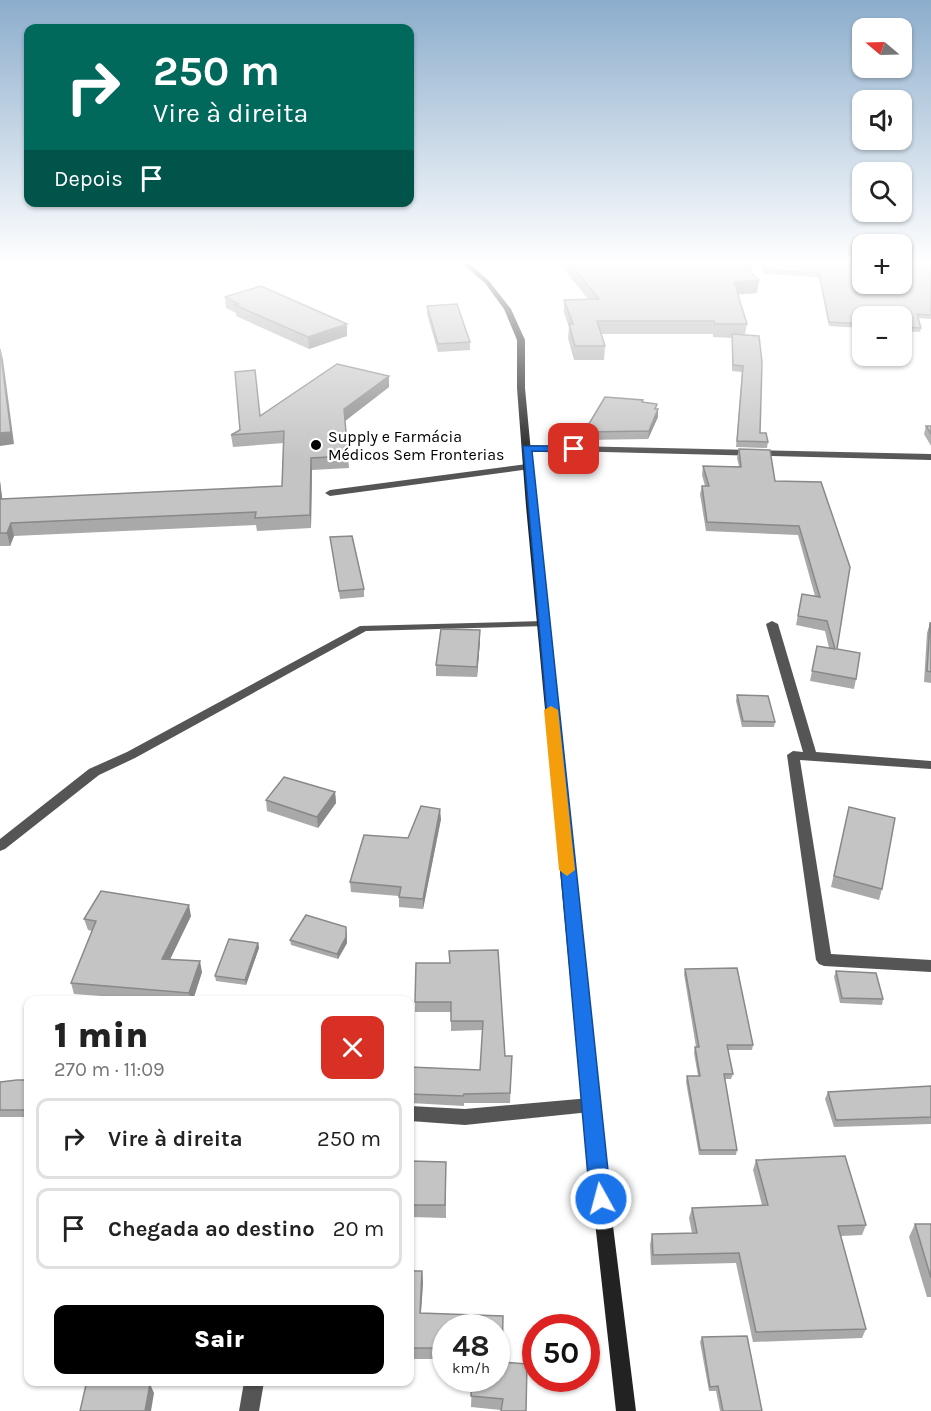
<!DOCTYPE html>
<html lang="pt">
<meta charset="utf-8">
<style>
body{margin:0;font-family:Karla,sans-serif;background:#f6f6f6;color:#222;height:100vh;display:flex;flex-direction:column;font-size:22px;white-space:nowrap}
*{box-sizing:border-box;margin:0}
p{font-size:20px;color:#767676}
.icon{flex:none;width:33px;height:33px;fill:none;stroke:currentColor;stroke-width:2;stroke-linecap:round;stroke-linejoin:round}
.map{position:relative;flex:1;overflow:hidden}
.panel{position:absolute;left:24px;top:996px;width:390px;height:390px;display:flex;flex-direction:column;background:#fff;border-radius:12px;box-shadow:0 2px 4px #0004}
.panel>*{flex:none}
.hud{position:absolute;left:24px;top:24px;width:390px;height:183px;border-radius:12px;box-shadow:0 2px 4px #0004;background:#00695c;color:#fff;overflow:hidden}
.needle{width:39px;rotate:289deg}
.buttons{position:absolute;left:852px;top:18px;display:grid;gap:12px}
.buttons a{display:grid;place-items:center;width:60px;height:60px;border-radius:12px;background:#fff;box-shadow:0 2px 4px #0004;font-size:30px}
.speed{position:absolute;left:432px;top:1314px;display:flex;gap:12px;font-size:30px;font-weight:700;text-align:center}
.speed>*{display:grid;place-content:center;width:78px;height:78px;border-radius:50%;background:#fff;box-shadow:0 2px 4px #0004;line-height:1}
.speed small{font-size:15px;font-weight:400}
.speed .limit{border:9px solid #d22;background:#fff;color:#111}
.pin{position:absolute;display:grid;place-items:center;width:51px;height:51px;color:#fff;margin:-26px;border-radius:12px;box-shadow:0 3px 9px #0006}
.me{position:absolute;width:66px;margin:-33px;rotate:353deg;stroke-linejoin:round;filter:drop-shadow(0 0 4px #0008)}
.turn{display:flex;align-items:center;gap:21px;height:126px;padding:0 30px;font-size:27px}
.turn .icon{width:78px;height:78px;stroke-width:2.5}
.turn b{display:block;font-size:42px;line-height:51px}
.then{display:flex;align-items:center;height:57px;padding:0 30px;background:#0003;gap:12px;font-size:22px}
.round{display:grid;place-items:center;flex:none;width:63px;height:63px;border-radius:12px;background:#f6f6f6}
.headline{display:flex;align-items:center;justify-content:space-between;height:102px;padding:0 30px}
h1{font-size:36px;font-weight:800;line-height:45px}
.primary-button{display:flex;gap:12px;margin-top:auto;padding:12px 30px}
.primary-button a{flex:1;height:69px;border-radius:12px;background:#000;color:#fff;font-size:24px;font-weight:800;line-height:69px;text-align:center}
ul{padding:0;list-style:none}
li{display:flex;align-items:center;gap:18px;height:81px;margin:0 12px 9px;padding:0 18px;border:3px solid #e0e0e0;border-radius:12px}
li div{flex:1}
li b{display:block;font-size:22px}
li em{font-style:normal}
.map>svg:first-child{display:block}
.lines{fill:none;stroke-linecap:round;stroke-linejoin:round}
.street{fill:#555;fill-rule:evenodd}
.secondary{fill:#222;fill-rule:evenodd}
.wall{fill:#a9a9a9}
.shaded-wall{fill:#898989}
.building{fill:#c4c4c4;stroke:#898989;stroke-width:1.5}
.route{fill:#1a73e8;stroke:#114b97;stroke-width:1.5}
.slow{fill:#f59e0b}
.poi-dot{fill:#000;stroke:#fff;stroke-width:2}
.labels{text-anchor:middle;dominant-baseline:central;stroke-width:4.5;stroke-linejoin:round;paint-order:stroke}
.far-poi-label{font-size:16px;fill:#000;stroke:#fff;text-anchor:start}
</style>
<div class="map">
<svg width="931" height="1411" viewBox="0 0 931 1411">
<rect width="100%" height="100%" fill="#fff"/>
<g class="lines">
<path class="street" d="M526,445L931,454V460L523,450V446Z
M527,464L530,465V469L330,496L325,493L330,490Z
M543,621L549,624L547,626L366,631L135,758L99,775L5,849L0,851V839L89,769L127,752L360,626Z
M772,621L778,624L816,752L931,761V769L800,760L831,954L931,960V972L824,966L819,964L816,960L787,755L793,751L803,752L766,624Z
M590,1098L596,1100L598,1105L596,1110L590,1112L465,1125L410,1121V1106L465,1109Z
M244,1382H264L259,1411H239Z"/>
<path class="secondary" d="M460,262H468L489,281L511,309L525,340V388L536,506L598,1105L636,1411H616L582,1105L526,506L517,388V340L504,309L485,283Z"/>
</g>
<path class="wall" d="M558,262H753L751,273L759,280L757,293L738,294L747,324L745,335L760,433L768,442L767,448L736,447L742,372L732,371V338L713,337V334H601L605,346L604,360H574L568,338L569,327L564,313V300L588,299Z
M761,262H845L853,268L851,262H931V319L918,318L921,328L920,332L902,331V316H862V328L829,326L819,277L764,274Z
M225,297L347,324V336L309,349L236,316V313L226,308Z
M427,306L470,342V350L438,352L427,314Z
M389,376V387L345,421L349,468L312,470L311,528L257,531L256,525L14,536L10,546H0V481L2,499L282,486L284,443L233,447L231,435L260,416Z
M643,402L657,409L658,417L648,439L584,440V432Z
M926,426H931V446L924,434Z
M739,449L775,481L821,482L837,649L856,679L854,689L810,681L817,646L829,648L825,631L796,625L802,594L815,596L798,535L706,531L700,494L702,486H705L702,475L703,466H739L737,458Z
M330,537L364,589V597L340,599Z
M930,623H931V683L924,682L927,633Z
M480,641L477,677L436,676V665Z
M737,695L775,722L774,727H742L736,701Z
M335,792L336,803L318,828L267,811L266,800Z
M849,807L882,889L879,900L831,887Z
M441,819L423,909L399,907V896L351,892L350,882L408,838Z
M191,916L170,959L202,972L193,1000H156L74,994L71,983L92,931L88,930L84,919Z
M347,932V943L338,959L291,945L290,940Z
M258,943L259,948L246,985L216,981L215,976Z
M449,963L505,1056H512L510,1103H464V1106L410,1103V1067L480,1070L483,1030L451,1031V1012H415V1002Z
M685,969L753,1045L752,1050H728L733,1074L731,1079H725L737,1150L736,1155H699L686,1082L687,1076H698L694,1053L695,1047H696L684,974Z
M836,971L883,999L882,1005L840,1003L834,977Z
M28,1080V1117H0V1082Z
M931,1086V1124L834,1127L825,1099L828,1092Z
M756,1160L866,1225L862,1235L841,1236L866,1329L862,1338L753,1342L736,1263L651,1265L650,1245L652,1234L692,1233L689,1218L692,1208L762,1205L753,1170Z
M410,1161L446,1162V1218L410,1217Z
M915,1224H931V1297H927L909,1237Z
M410,1271H422L423,1283L421,1313L503,1316L502,1362L527,1364L526,1411H501V1410L471,1407L472,1378H496V1328H446V1359H410Z
M702,1337L762,1411H720L716,1391H709L700,1342Z"/>
<path class="shaded-wall" d="M759,280L757,293L733,295L734,282Z
M347,324V336L309,349L308,337Z
M0,348L3,359L14,444L0,446Z
M389,376V387L345,421L344,409Z
M658,409V417L648,439L649,431Z
M311,458L312,470L311,528L310,515Z
M0,481L4,512L0,494Z
M11,523L14,536L10,546L7,533Z
M480,630V641L477,677V667Z
M335,792L336,803L318,828L317,817Z
M440,809L441,819L423,909V899Z
M189,905L191,916L165,970L162,959Z
M346,927L347,943L338,959L337,954Z
M258,943L259,948L246,985L245,980Z
M200,961L202,972L193,1000H191L189,993Z
M422,1271L423,1283L420,1325V1313Z
M150,1384L154,1393L151,1411H145Z"/>
<path class="building" d="M569,262H739L759,280L734,282L747,324H715L714,321H597L605,346H575L569,324H573L564,300L599,299Z
M762,262H845L856,270L853,262H862V284H902V262H931V315L917,314L921,328L902,327V316H862V324L829,322L819,273L765,270Z
M261,286L347,324L308,337L235,305L239,304L225,297Z
M457,304L470,342L438,344L427,306Z
M732,334L759,336L762,362L760,433H766L768,442L737,441L743,366L733,365Z
M0,349L11,432L0,433Z
M337,364L389,376L344,409L348,456L311,458L310,515L255,518L256,512L11,523L7,533H0V494L1,499L282,486L284,431L231,435L240,430L235,372L255,370L260,416Z
M605,397L643,400L642,402L657,404L655,409H658L649,431L584,432Z
M926,426H931V434Z
M739,449L770,450L775,481L821,482L850,567L837,649L860,653L856,679L812,671L817,646L835,649L827,621L798,616L802,594L820,597L799,526L707,522L702,486H709L703,466L741,467Z
M352,536L364,589L339,591L330,537Z
M930,623H931V672L927,671Z
M441,629L480,630L477,667L436,665Z
M737,695L768,696L775,722L743,721Z
M284,777L335,792L317,817L266,800Z
M421,806L440,809L423,899L399,897L401,887L350,882L364,835L408,838Z
M849,807L895,818L882,889L834,876Z
M101,891L189,905L162,959L200,961L189,993L71,983L96,921L84,919Z
M306,915L346,927V937L337,954L290,940Z
M229,939L258,943L245,980L215,976Z
M498,950L505,1056H512L510,1093L464,1094L463,1096L410,1094V1067L480,1070L483,1021H451V1002H415L416,963H450L449,951Z
M737,968L753,1045H727L733,1074H724L737,1150H700L687,1076H700L695,1047H699L685,969Z
M836,971L876,973L883,999L842,998Z
M17,1080H28V1110H0V1082Z
M931,1086V1117L836,1120L828,1092Z
M845,1156L866,1225L838,1226L866,1329L756,1332L739,1253L653,1255L652,1234L697,1233L692,1208L768,1205L756,1160Z
M410,1161L446,1162L445,1205H410Z
M915,1224H931V1278Z
M410,1271H422L420,1313L503,1316L502,1362L527,1364L526,1411H501L503,1399L471,1396L472,1378H496V1328H446V1348H410Z
M747,1336L762,1411H723L718,1386L710,1387L702,1337Z
M150,1384L145,1411H80L86,1385Z"/>
<linearGradient id="sky" x2="0" y2="1"><stop stop-color="#8cadcc"/><stop offset="0.57" stop-color="#fff"/><stop offset="1" stop-color="#fff" stop-opacity="0"/></linearGradient>
<rect width="931" height="460" fill="url(#sky)"/>
<path class="route" d="M523,446H574L579,449L574,452L532,451L611,1199L608,1206L601,1209L593,1206L590,1199Z"/>
<path class="slow" d="M551,706L558,710L575,870L567,876L559,870L544,710Z"/>
<circle class="poi-dot" cx="316" cy="445" r="6"/>
<g class="labels">
<g class="far-poi-label">
<text x="328" y="436">Supply e Farmácia<tspan x="328" dy="18">Médicos Sem Fronterias</tspan></text>
</g>
</g>
</svg>
<div class="buttons">
<a><svg class="needle" viewBox="-14 -14 28 28"><path d="M0-13l5 13h-10z" fill="#e53935"/><path d="M0 13l5-13h-10z" fill="#767676"/></svg></a>
<a><svg class="icon" aria-label="sound" viewBox="0 0 24 24"><path d="M4 9h4l5-4v14l-5-4H4zM17 9q2 3 0 6"/></svg></a>
<a><svg class="icon" aria-label="search" viewBox="0 0 24 24"><circle cx="10" cy="10" r="6"/><path d="M15 15l6 6"/></svg></a>
<a>+</a>
<a>−</a>
</div>
<div class="speed"><div>48<small>km/h</small></div><div class="limit">50</div></div>
<div class="pin" style="left:574px;top:449px;background:#d93025"><svg class="icon" aria-label="arrive" viewBox="0 0 24 24"><path d="M6 21V4h12l-3 4 3 4H6"/></svg></div>
<svg class="me" style="left:601px;top:1199px" viewBox="-20 -20 40 40"><circle r="17" fill="#1a73e8" stroke="#fff" stroke-width="3"/><path d="M0-11L8 9 0 5-8 9z" fill="#fff"/></svg>
<div class="hud">
<div class="turn"><svg class="icon" aria-label="right" viewBox="0 0 24 24"><path d="M7 20v-9h11M14 6l5 5-5 5"/></svg><div><b>250 m</b>Vire à direita</div></div>
<div class="then">Depois<svg class="icon" aria-label="arrive" viewBox="0 0 24 24"><path d="M6 21V4h12l-3 4 3 4H6"/></svg></div>
</div>
<section class="panel">
<div class="headline"><div><h1>1 min</h1><p>270 m · 11:09</p></div><a class="round" style="background:#d93025;color:#fff"><svg class="icon" aria-label="close" viewBox="0 0 24 24"><path d="M6 6l12 12M18 6L6 18"/></svg></a></div>
<ul>
<li><svg class="icon" aria-label="right" viewBox="0 0 24 24"><path d="M7 20v-9h11M14 6l5 5-5 5"/></svg><div><b>Vire à direita</b></div><em>250 m</em></li>
<li><svg class="icon" aria-label="arrive" viewBox="0 0 24 24"><path d="M6 21V4h12l-3 4 3 4H6"/></svg><div><b>Chegada ao destino</b></div><em>20 m</em></li>
</ul>
<div class="primary-button"><a>Sair</a></div>
</section>
</div>
